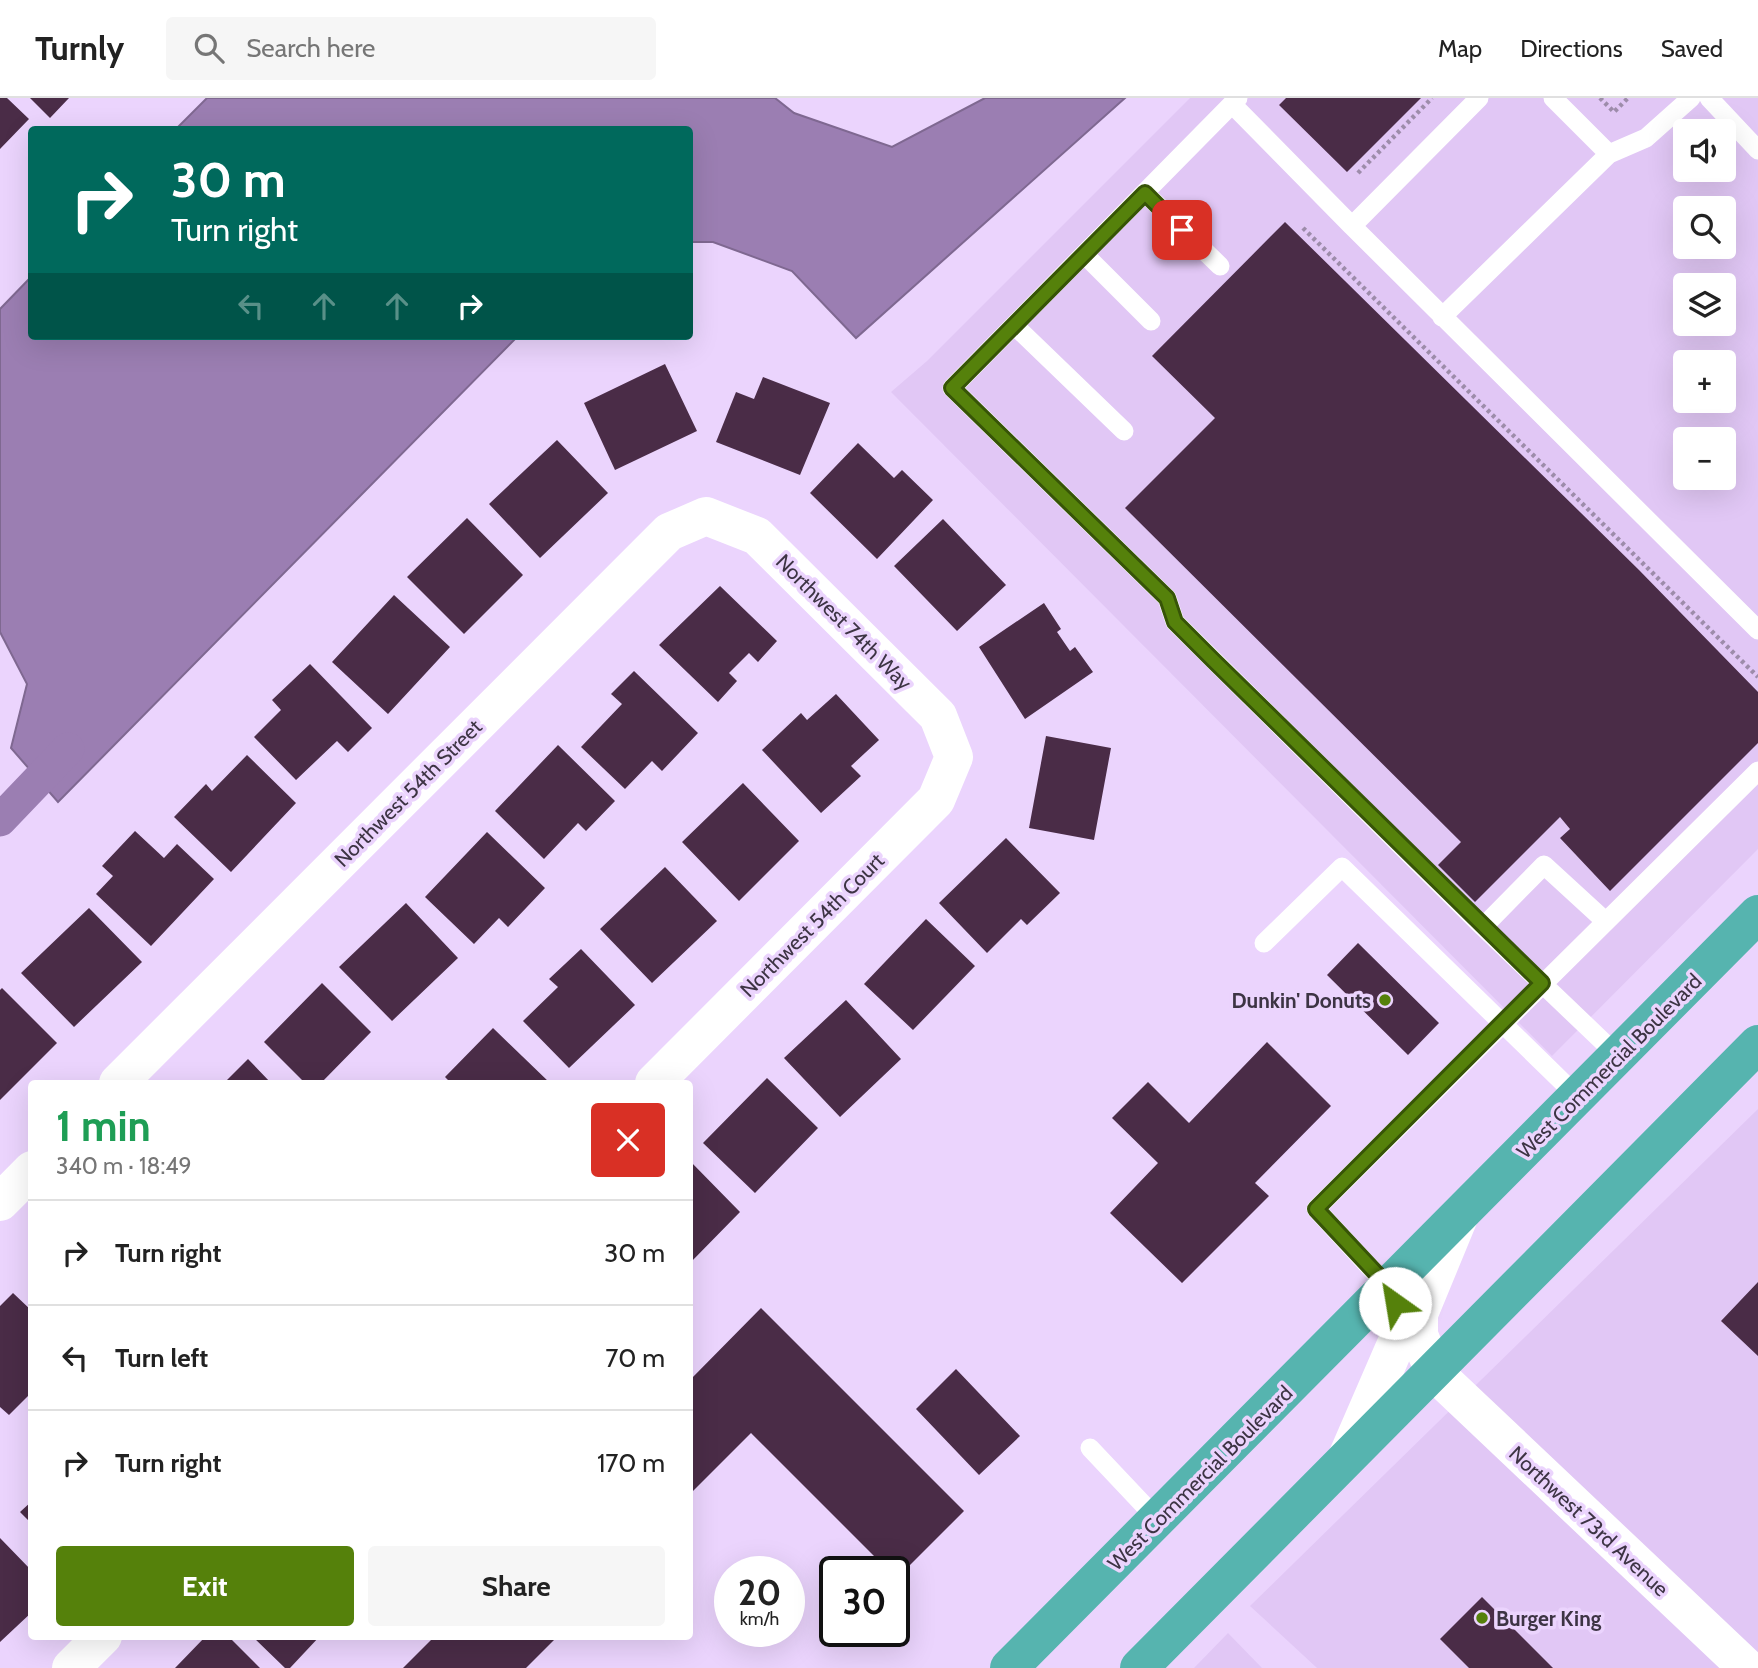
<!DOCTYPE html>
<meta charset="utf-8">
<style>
body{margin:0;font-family:Cabin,sans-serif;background:#f6f6f6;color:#222;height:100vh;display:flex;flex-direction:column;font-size:26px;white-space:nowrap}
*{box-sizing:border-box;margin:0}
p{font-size:23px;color:#767676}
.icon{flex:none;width:38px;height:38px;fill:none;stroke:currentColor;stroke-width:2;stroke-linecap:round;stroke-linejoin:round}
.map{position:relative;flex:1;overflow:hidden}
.panel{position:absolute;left:28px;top:982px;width:665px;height:560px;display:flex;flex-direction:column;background:#fff;border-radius:7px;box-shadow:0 7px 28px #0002}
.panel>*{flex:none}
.top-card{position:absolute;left:28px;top:28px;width:665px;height:214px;border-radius:7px;box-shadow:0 7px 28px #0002;background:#00695c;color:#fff;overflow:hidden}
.fabs{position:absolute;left:1673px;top:21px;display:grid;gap:14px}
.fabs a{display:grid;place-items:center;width:63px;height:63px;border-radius:7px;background:#fff;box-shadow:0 7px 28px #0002;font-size:35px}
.speed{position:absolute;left:714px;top:1458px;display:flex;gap:14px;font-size:35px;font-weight:700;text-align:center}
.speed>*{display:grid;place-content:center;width:91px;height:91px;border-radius:50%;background:#fff;box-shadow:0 7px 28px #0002;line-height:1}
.speed small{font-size:18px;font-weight:400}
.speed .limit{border:4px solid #111;border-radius:10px;background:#fff;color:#111}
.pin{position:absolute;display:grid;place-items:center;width:60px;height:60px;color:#fff;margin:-30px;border-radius:14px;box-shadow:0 4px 10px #0006}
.me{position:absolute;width:77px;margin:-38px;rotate:328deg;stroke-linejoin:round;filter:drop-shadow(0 0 5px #0008)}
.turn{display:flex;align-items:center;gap:24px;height:147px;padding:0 28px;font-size:32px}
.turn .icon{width:91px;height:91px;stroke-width:2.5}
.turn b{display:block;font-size:49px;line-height:60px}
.lanes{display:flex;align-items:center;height:66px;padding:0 28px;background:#0003;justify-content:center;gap:35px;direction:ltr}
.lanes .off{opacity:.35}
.round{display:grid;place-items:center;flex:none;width:74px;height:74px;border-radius:7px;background:#f6f6f6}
.head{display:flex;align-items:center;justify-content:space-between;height:119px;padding:0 28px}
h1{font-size:42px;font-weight:700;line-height:52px;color:#1e9e55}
.cta{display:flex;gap:14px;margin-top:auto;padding:14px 28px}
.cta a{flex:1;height:80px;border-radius:7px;background:#55810b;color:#fff;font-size:28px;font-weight:700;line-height:80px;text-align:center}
.cta a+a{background:#f6f6f6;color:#222}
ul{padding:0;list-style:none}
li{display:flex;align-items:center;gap:21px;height:105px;padding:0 28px;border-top:2px solid #e0e0e0}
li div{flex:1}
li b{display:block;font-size:26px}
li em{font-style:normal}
header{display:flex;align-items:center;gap:42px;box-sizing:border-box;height:98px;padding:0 35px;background:#fff;border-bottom:2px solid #e0e0e0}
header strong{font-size:33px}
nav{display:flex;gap:38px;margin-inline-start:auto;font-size:24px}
.search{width:490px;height:63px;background:#f6f6f6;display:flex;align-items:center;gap:18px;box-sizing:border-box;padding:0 24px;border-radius:7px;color:#767676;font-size:26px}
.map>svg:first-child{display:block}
.built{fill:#e1c7f5;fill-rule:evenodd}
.water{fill:#9b7eb2;stroke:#7f6891;stroke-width:2}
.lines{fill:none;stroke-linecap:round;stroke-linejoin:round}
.canal{stroke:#9b7eb2;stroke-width:33}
.building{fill:#4a2c47}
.path{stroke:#9d8caa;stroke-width:4.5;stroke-dasharray:3.5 3.5;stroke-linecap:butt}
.service{stroke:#fff;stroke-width:19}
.minor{stroke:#fff;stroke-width:38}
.trunk{stroke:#56b4af;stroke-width:38}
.route-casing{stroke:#375407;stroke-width:18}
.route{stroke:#55810b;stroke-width:12}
.poi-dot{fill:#55810b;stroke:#ebd4fd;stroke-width:2.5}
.labels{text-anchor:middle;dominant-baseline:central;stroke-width:7;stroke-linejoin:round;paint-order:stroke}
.street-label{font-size:21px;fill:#3d3444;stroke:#ebd4fd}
.poi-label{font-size:21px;font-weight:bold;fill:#3d3444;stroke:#ebd4fd;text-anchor:end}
</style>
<header>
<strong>Turnly</strong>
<div class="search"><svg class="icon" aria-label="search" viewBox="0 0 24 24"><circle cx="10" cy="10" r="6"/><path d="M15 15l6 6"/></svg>Search here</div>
<nav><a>Map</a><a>Directions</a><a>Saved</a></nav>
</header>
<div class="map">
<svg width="1758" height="1570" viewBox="0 0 1758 1570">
<rect width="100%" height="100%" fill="#ebd4fd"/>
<path class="built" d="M1190,0H1758V751L1552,958L891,294L927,263ZM1685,33H1724V72H1685ZM1685,110H1724V149H1685ZM1685,187H1724V226H1685ZM1685,264H1724V303H1685ZM1685,341H1724V380H1685Z
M1758,1011V1570H1317L1250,1508Z
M1228,1535L1262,1570H1194Z"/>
<path class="water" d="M207,0H775L794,15L892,49L985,0H1125L856,240L792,173L713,144H690V32L176,31Z
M31,179L32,238H518L58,704L11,650L27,586L0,534V211Z"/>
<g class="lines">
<path class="canal" d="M0,722L68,651"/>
</g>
<path class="building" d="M0,0H7L29,21L0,51Z
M30,0H69L50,20Z
M1286,0H1421L1347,74L1279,7Z
M1285,124L1639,472L1758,594V645L1610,793L1560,740L1570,731L1560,719L1475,804L1438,767L1461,744L1125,410L1215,320L1152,258Z
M665,266L697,333L615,372L584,305Z
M763,279L830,305L800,377L716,344L736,294L754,301Z
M557,342L608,395L540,460L489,406Z
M858,345L894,380L902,372L933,402L877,461L810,395Z
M467,420L523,477L464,536L407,479Z
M943,421L1006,487L957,533L894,468Z
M720,488L777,543L758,564L749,555L729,575L737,583L718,604L659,547Z
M394,497L450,549L388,616L332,564Z
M1044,505L1061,531L1057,534L1070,553L1075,549L1093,574L1025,621L979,549Z
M310,566L372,630L348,654L337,643L296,682L254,639L281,612L272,602Z
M634,573L698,635L662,673L652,663L625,691L581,649L622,606L611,596Z
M836,596L879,642L851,668L861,678L821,715L762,652L801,615L807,622Z
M1046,638L1111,650L1094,742L1029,730Z
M558,647L615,703L586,733L578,725L544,761L495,713Z
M247,657L296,705L231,774L174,719L206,686L212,693Z
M743,685L799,743L739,803L682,744Z
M135,733L164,760L177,746L214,781L151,848L96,796L113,778L102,768Z
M487,734L545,790L508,829L499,820L474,846L425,799Z
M1006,740L1060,795L1027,827L1021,821L987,855L939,805Z
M665,769L717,823L652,885L600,831Z
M406,805L458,860L392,923L339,869Z
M89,810L142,864L74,929L21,875Z
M926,821L975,868L913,932L864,886Z
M1358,845L1439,925L1408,957L1327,877Z
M581,851L635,907L569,970L523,923L558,889L549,881Z
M322,885L371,934L321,985H305L264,944Z
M2,890L57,945L0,1002V892Z
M846,902L901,961L840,1019L784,960Z
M493,930L550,985H451L445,979Z
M1267,944L1331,1008L1255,1085L1269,1098L1182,1185L1110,1115L1158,1065L1112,1020L1148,984L1189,1025Z
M248,961L271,985H224Z
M767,980L818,1030L755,1095L703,1045Z
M690,1063L740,1114L690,1165Z
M1758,1184V1258L1721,1223Z
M13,1195L32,1213V1294L9,1317L0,1309V1208Z
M761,1210L964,1413L897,1480L894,1474H890L751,1335L690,1396V1282Z
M956,1271L1020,1338L979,1377L916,1311Z
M32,1403V1426L20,1414Z
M0,1440L32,1473V1514L0,1544Z
M1482,1499L1553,1570H1469L1440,1541Z
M206,1538H228L260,1570H175Z
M252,1538H320L290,1570H285Z
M435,1538H558L526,1570H403Z"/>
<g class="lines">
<path class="path" d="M1600,0L1614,14L1628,0
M1358,75L1432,0
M1303,130L1758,579"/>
<path class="service" d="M1238,0L1232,6L1352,128
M1479,0L1352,128L1758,532
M1553,0L1609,56
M1709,0L1758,52
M1232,6L952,290L1167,500L1175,524L1483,829
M1145,95L1220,168
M1084,156L1151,223
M1442,219L1609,56L1646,40L1691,0
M1014,227L1124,333
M1604,822L1544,767L1483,829L1618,958
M1264,845L1342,769L1578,999
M1389,1190L1316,1111L1758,673
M1090,1350L1158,1422"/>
<path class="minor" d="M118,985L669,434L706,418L757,438L938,618L954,659L936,702L654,985
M0,1104L32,1072
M1459,1119L1419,1216V1237L1434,1274L1747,1570
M1347,1359L1399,1239L1400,1220L1393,1201
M71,1570L103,1538"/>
<path class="trunk" d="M1009,1570L1758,816
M1139,1570L1758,946"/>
</g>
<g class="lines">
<defs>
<path id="route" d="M1182,132L1145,95L952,290L1167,500L1175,524L1213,562L1542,885L1316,1111L1389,1189L1395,1205"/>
</defs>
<use href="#route" class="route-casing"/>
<use href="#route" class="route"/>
</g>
<g class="poi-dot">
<circle cx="1385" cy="902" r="7"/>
<circle cx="1482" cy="1520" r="7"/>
</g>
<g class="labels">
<g class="street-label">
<text transform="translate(844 524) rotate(45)">Northwest 74th Way</text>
<text transform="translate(408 695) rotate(-45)">Northwest 54th Street</text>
<text transform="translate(812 827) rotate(-45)">Northwest 54th Court</text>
<text transform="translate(1609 968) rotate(-45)">West Commercial Boulevard</text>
<text transform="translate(1200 1380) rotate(-45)">West Commercial Boulevard</text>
<text transform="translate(1589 1423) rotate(43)">Northwest 73rd Avenue</text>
</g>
<g class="poi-label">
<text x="1371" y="902">Dunkin' Donuts</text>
<text x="1496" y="1520" text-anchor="start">Burger King</text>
</g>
</g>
</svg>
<div class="fabs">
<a><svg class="icon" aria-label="sound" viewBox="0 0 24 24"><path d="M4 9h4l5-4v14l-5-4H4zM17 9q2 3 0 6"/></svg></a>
<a><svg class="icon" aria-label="search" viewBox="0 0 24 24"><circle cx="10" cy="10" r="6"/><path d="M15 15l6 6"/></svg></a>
<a><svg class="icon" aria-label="layers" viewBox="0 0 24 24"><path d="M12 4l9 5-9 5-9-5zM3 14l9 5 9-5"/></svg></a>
<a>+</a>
<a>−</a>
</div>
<div class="speed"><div>20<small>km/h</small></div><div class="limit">30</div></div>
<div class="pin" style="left:1182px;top:132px;background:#d93025"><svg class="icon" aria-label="arrive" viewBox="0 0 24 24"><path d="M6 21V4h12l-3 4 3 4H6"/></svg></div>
<svg class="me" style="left:1395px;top:1205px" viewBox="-20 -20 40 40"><circle r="19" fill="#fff"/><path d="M0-13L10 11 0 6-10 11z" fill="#55810b"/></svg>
<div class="top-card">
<div class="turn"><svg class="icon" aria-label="right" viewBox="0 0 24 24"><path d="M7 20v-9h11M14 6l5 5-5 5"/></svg><div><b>30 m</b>Turn right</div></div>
<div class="lanes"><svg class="icon off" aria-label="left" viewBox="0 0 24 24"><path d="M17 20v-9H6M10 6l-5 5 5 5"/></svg><svg class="icon off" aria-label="ahead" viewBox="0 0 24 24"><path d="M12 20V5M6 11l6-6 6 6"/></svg><svg class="icon off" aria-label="ahead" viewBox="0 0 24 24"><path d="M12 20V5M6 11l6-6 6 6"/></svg><svg class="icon" aria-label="right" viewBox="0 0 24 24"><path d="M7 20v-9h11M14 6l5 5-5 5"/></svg></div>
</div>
<section class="panel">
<div class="head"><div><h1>1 min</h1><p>340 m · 18:49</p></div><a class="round" style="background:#d93025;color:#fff"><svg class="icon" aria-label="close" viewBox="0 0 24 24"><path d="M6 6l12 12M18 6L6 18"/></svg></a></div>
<ul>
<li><svg class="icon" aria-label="right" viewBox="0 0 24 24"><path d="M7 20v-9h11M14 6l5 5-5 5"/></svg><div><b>Turn right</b></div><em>30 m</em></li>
<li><svg class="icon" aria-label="left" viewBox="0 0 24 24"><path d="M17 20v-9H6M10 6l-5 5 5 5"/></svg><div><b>Turn left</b></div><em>70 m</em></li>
<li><svg class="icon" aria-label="right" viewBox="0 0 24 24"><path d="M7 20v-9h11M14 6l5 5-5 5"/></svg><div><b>Turn right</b></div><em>170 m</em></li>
</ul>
<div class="cta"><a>Exit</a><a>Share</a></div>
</section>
</div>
